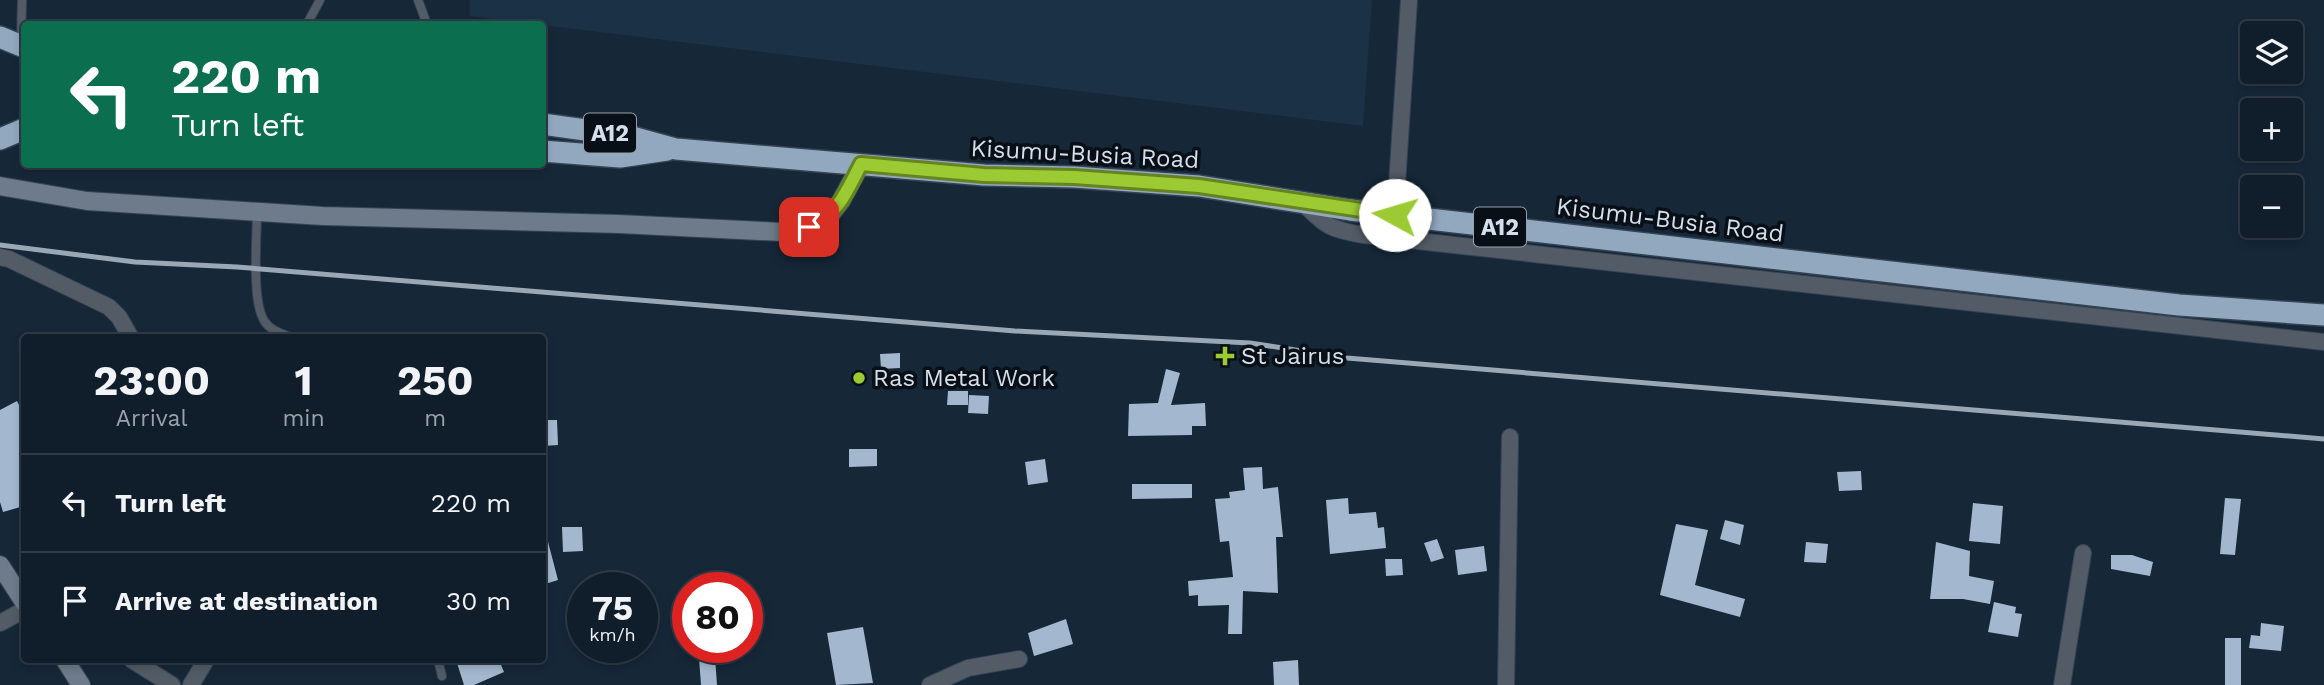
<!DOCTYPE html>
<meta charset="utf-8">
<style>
body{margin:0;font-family:"Work Sans",sans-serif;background:#1e2a36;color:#f1f3f6;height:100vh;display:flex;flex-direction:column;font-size:26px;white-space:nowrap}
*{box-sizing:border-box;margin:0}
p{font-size:23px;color:#9ca2a8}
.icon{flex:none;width:38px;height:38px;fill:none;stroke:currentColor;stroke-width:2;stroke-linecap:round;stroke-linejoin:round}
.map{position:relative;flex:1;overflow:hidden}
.panel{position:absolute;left:21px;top:334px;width:525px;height:329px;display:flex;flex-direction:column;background:#101d2a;border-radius:7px;box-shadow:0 4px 10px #0003,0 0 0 2px #303b47}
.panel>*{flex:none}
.top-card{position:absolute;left:21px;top:21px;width:525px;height:147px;border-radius:7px;box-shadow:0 4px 10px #0003,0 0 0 2px #303b47;background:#0b6e4f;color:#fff;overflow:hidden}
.fabs{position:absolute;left:2240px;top:21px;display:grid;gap:14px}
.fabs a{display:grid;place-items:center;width:63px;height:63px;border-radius:7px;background:#101d2a;box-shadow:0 4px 10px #0003,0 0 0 2px #303b47;font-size:35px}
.speed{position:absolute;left:567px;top:572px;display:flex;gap:14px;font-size:35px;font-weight:700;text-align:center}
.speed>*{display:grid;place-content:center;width:91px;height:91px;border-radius:50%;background:#101d2a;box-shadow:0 4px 10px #0003,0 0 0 2px #303b47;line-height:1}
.speed small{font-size:18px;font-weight:400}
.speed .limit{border:10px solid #d22;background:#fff;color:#111}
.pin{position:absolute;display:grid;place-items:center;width:60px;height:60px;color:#fff;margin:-30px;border-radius:14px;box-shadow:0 4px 10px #0006}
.me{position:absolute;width:77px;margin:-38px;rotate:276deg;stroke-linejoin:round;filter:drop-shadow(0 0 5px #0008)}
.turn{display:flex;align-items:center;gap:24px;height:147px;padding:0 35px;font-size:32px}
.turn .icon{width:91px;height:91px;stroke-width:2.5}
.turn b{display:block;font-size:49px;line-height:60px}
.eta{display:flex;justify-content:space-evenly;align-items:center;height:119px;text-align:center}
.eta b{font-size:42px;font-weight:700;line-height:49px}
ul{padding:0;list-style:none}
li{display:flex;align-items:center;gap:21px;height:98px;padding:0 35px;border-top:2px solid #303b47}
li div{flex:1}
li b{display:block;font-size:26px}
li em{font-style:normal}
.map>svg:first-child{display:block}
.built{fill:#1a3146}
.building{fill:#a3b8ce}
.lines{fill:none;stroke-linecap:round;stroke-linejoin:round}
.lane-casing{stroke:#344455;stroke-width:10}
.street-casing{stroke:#344455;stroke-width:18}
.secondary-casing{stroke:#344455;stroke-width:20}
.highway-casing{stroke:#344455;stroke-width:24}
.lane{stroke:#535c66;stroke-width:8}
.street{stroke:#535c66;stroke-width:16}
.secondary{stroke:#6d7b8a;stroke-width:18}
.highway{stroke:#92a8bf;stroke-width:21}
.rail{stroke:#9aa7b4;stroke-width:5}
.route-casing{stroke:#658320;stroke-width:18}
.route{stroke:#9cca32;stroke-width:12}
.poi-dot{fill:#9cca32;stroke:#080f17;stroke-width:2.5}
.labels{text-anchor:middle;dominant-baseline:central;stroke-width:7;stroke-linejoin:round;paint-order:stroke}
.shield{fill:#080f17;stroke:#97a1ab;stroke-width:2}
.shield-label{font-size:23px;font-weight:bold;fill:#d4dfeb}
.street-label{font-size:24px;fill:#d4dfeb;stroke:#080f17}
.poi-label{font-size:24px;fill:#d4dfeb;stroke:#080f17;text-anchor:start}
</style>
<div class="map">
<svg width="2324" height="685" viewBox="0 0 2324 685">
<rect width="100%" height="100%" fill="#162738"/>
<path class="built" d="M470,0H1372L1363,126L470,16Z"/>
<path class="building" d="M900,353V368L881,369L880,354Z
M1166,369L1180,373L1171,405L1205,403L1206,426H1192V435L1128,436L1129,404L1158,403Z
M948,391H968V405H947Z
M969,395L989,396L988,414L968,413Z
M17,401L24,415V448L19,451L24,469V506L3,512L0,502V410Z
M542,420H557L558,445L543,446Z
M849,449H877V466L849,467Z
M1045,459L1048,482L1028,485L1025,462Z
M1262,467L1263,489L1278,487L1283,537H1276L1278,593L1243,591L1242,634H1228L1229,605L1198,606V595L1189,596L1188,581L1233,577L1229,541L1220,542L1215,499L1230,498L1229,492L1245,490L1243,468Z
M1861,471L1862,490L1839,491L1837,472Z
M1132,484H1192V498L1132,499Z
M1348,498L1349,514L1376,512L1378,528L1384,527L1386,548L1330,554L1326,500Z
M2225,498L2241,499L2235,555L2220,554Z
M1973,503L2003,506L2000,544L1969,541Z
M1725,520L1744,525L1740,545L1720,539Z
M1676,524L1708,530L1695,585L1745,599L1740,617L1660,595Z
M562,527H582L583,551L563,552Z
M542,538H547L558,580L542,585Z
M1437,539L1444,558L1431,562L1424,543Z
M1806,542L1828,544L1826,563L1804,562Z
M1936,542L1970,551L1969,576L1994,581L1990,604L1963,599H1930Z
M1484,546L1487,571L1458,575L1455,550Z
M2111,555H2132L2153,562L2150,576L2111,569Z
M1385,559H1402L1403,575L1386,576Z
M1994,602L2016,607L2015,613L2022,614L2018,637L1988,632Z
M1066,619L1073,644L1034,656L1028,633Z
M2261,623L2284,626L2281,651L2249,648L2251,635L2260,636Z
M863,627L873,683L836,685L827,633Z
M2225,638H2241V685H2225Z
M715,657L717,685H701L699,658Z
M456,660H499L504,672L474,685H464Z
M1298,660L1299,685H1274L1273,662Z"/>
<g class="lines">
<defs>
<path id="lane" d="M418,0L427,24
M307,24L320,0
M21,42L22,0
M257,211C257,236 251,303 265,322C271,331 283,334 293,338
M438,660L442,676"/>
<path id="street" d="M1303,203C1326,227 1332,230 1364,235L2324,342
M1395,215L1409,0
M0,257L9,259L109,307L119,317L131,338
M0,623L24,610
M132,660L172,685
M191,685L206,660
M930,685L968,668L1019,659
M1506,685L1510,437
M2062,685L2083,553"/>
<path id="secondary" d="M0,186L87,201L323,216L619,224L782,232L809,227L827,219L841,201L861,164
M0,565L24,602
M65,660L81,685"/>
<path id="highway" d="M0,37L24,47
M542,124L629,136L676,149L984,175L1074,177L1199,186L1350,210L2179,305L2324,315
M0,139L24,129
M542,151L620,157L667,150"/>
</defs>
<use href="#lane" class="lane-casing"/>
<use href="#street" class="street-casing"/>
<use href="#secondary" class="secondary-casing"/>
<use href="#highway" class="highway-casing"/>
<use href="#lane" class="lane"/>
<use href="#street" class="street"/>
<use href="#secondary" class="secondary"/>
<use href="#highway" class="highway"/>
<path class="rail" d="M0,245L135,262L237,267L1015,331L1250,343L1347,358L2324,439"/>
</g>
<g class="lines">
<defs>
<path id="route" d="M809,227C839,214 846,192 861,164L984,175L1074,177L1199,186L1395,215"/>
</defs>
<use href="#route" class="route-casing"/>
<use href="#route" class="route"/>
</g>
<g class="poi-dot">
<path d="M1221.5 345.5h7v7h7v7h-7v7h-7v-7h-7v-7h7z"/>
<circle cx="859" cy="378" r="7"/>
</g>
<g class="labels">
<g class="shield">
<rect x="584" y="113.5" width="52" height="39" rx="5"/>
<rect x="1474" y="207.5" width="52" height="39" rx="5"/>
</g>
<g class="shield-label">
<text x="610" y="133">A12</text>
<text x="1500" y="227">A12</text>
</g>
<g class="street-label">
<text transform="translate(1085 154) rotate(3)">Kisumu-Busia Road</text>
<text transform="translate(1670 220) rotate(7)">Kisumu-Busia Road</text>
</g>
<g class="poi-label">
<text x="1241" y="356">St Jairus</text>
<text x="873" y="378">Ras Metal Work</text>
</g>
</g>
</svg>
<div class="fabs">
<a><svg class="icon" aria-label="layers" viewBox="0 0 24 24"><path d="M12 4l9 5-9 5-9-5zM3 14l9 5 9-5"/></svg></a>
<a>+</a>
<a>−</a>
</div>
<div class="speed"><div>75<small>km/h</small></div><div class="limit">80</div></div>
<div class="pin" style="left:809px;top:227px;background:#d93025"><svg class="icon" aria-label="arrive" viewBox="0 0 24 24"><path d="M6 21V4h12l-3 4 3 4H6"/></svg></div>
<svg class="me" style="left:1395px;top:215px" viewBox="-20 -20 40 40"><circle r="19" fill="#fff"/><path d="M0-13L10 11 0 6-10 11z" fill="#9cca32"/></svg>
<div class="top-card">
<div class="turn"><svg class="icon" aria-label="left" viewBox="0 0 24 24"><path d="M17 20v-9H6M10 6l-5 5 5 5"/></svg><div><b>220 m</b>Turn left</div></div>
</div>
<section class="panel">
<div class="eta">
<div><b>23:00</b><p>Arrival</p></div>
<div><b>1</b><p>min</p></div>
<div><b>250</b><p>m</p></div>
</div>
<ul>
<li><svg class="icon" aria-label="left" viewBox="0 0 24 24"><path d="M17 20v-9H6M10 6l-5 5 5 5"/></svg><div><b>Turn left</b></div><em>220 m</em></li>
<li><svg class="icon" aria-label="arrive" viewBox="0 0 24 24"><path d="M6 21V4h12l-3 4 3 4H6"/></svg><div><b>Arrive at destination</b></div><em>30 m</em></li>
</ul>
</section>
</div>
